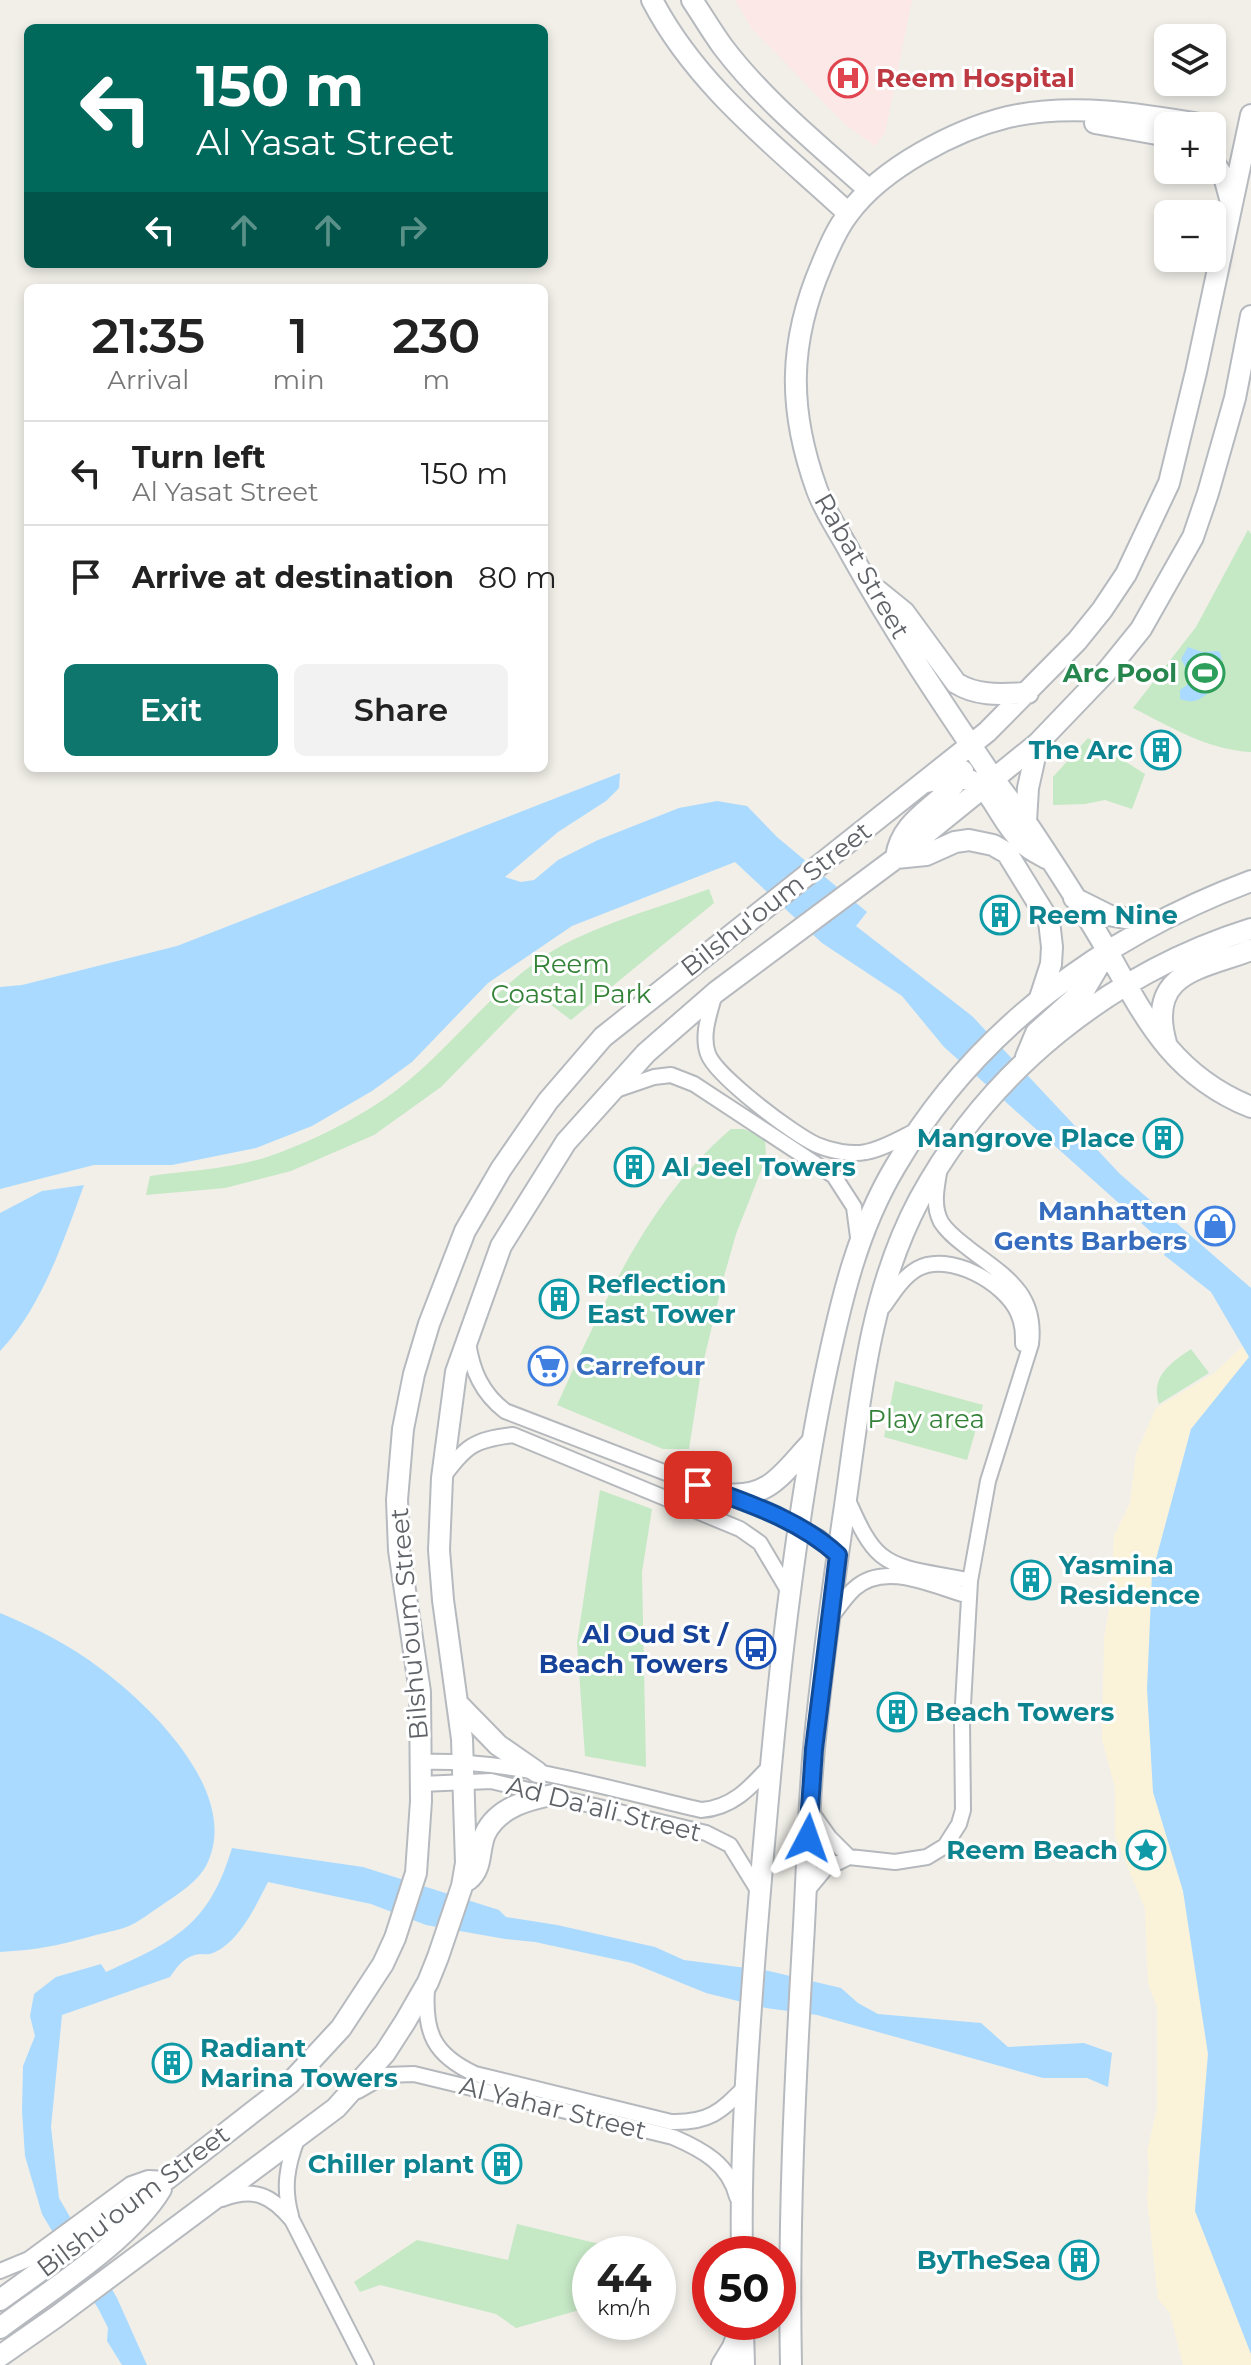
<!DOCTYPE html>
<meta charset="utf-8">
<style>
body{margin:0;font-family:Montserrat,sans-serif;background:#f2f2f2;color:#222;height:100vh;display:flex;flex-direction:column;font-size:30px;white-space:nowrap}
*{box-sizing:border-box;margin:0}
p{font-size:26px;color:#767676}
.icon{flex:none;width:44px;height:44px;fill:none;stroke:currentColor;stroke-width:2;stroke-linecap:round;stroke-linejoin:round}
.map{position:relative;flex:1;overflow:hidden}
.side{position:absolute;left:24px;top:284px;width:524px;height:488px;display:flex;flex-direction:column;background:#fff;border-radius:12px;box-shadow:0 4px 12px #0003}
.side>*{flex:none}
.hud{position:absolute;left:24px;top:24px;width:524px;height:244px;border-radius:12px;box-shadow:0 4px 12px #0003;background:#00695c;color:#fff;overflow:hidden}
.fabs{position:absolute;left:1154px;top:24px;display:grid;gap:16px}
.fabs a{display:grid;place-items:center;width:72px;height:72px;border-radius:12px;background:#fff;box-shadow:0 4px 12px #0003;font-size:40px}
.speed{position:absolute;left:572px;top:2236px;display:flex;gap:16px;font-size:40px;font-weight:700;text-align:center}
.speed>*{display:grid;place-content:center;width:104px;height:104px;border-radius:50%;background:#fff;box-shadow:0 4px 12px #0003;line-height:1}
.speed small{font-size:20px;font-weight:400}
.speed .limit{border:12px solid #d22;background:#fff;color:#111}
.pin{position:absolute;display:grid;place-items:center;width:68px;height:68px;color:#fff;margin:-34px;border-radius:16px;box-shadow:0 4px 12px #0006}
.me{position:absolute;width:88px;margin:-44px;rotate:4deg;stroke-linejoin:round;filter:drop-shadow(0 0 6px #0008)}
.turn{display:flex;align-items:center;gap:28px;height:168px;padding:0 40px;font-size:36px}
.turn .icon{width:104px;height:104px;stroke-width:2.5}
.turn b{display:block;font-size:56px;line-height:68px}
.lanes{display:flex;align-items:center;height:76px;padding:0 40px;background:#0003;justify-content:center;gap:40px;direction:ltr}
.lanes .off{opacity:.35}
.eta{display:flex;justify-content:space-evenly;align-items:center;height:136px;text-align:center}
.eta b{font-size:48px;font-weight:600;line-height:56px}
.button{display:flex;gap:16px;margin-top:auto;padding:16px 40px}
.button a{flex:1;height:92px;border-radius:12px;background:#0f766e;color:#fff;font-size:32px;font-weight:600;line-height:92px;text-align:center}
.button a+a{background:#f2f2f2;color:#222}
ul{padding:0;list-style:none}
li{display:flex;align-items:center;gap:24px;height:104px;padding:0 40px;border-top:2px solid #e0e0e0}
li div{flex:1}
li b{display:block;font-size:30px}
li em{font-style:normal}
.map>svg:first-child{display:block}
.medical{fill:#fce8e6}
.green{fill:#c5e8c5}
.sand{fill:#fbf3d9}
.water{fill:#aadaff}
.lines{fill:none;stroke-linecap:round;stroke-linejoin:round}
.street-casing{stroke:#b5b8bc;stroke-width:18}
.secondary-casing{stroke:#b6babf;stroke-width:24}
.street{stroke:#fff;stroke-width:14}
.secondary{stroke:#fff;stroke-width:20}
.route-casing{stroke:#114b97;stroke-width:20}
.route{stroke:#1a73e8;stroke-width:14}
.labels{text-anchor:middle;dominant-baseline:central;stroke-width:6;stroke-linejoin:round;paint-order:stroke}
.health-label{font-size:26px;font-weight:bold;fill:#be3a42;stroke:#fff;text-anchor:start}
.street-label{font-size:26px;fill:#5f6368;stroke:#fff}
.leisure-label{font-size:26px;font-weight:bold;fill:#27864d;stroke:#fff;text-anchor:end}
.culture-label{font-size:26px;font-weight:bold;fill:#0d838f;stroke:#fff;text-anchor:start}
.park-label{font-size:26px;fill:#348238;stroke:#fff}
.shop-label{font-size:26px;font-weight:bold;fill:#366cbe;stroke:#fff;text-anchor:end}
.transit-label{font-size:26px;font-weight:bold;fill:#164399;stroke:#fff;text-anchor:end}
</style>
<div class="map">
<svg width="1251" height="2365" viewBox="0 0 1251 2365">
<rect width="100%" height="100%" fill="#f1efe8"/>
<path class="medical" d="M735,0H912L885,133L875,146L847,126L752,29Z"/>
<path class="green" d="M1248,530L1251,534V752C1208,750 1171,727 1133,708L1196,627Z
M1088,738L1145,774L1132,809L1105,800L1085,804L1053,805V777Z
M709,889L714,903L571,1020L534,992L441,1087L374,1135L291,1171L225,1188L146,1195L150,1176C187,1171 228,1169 264,1158C307,1144 362,1117 398,1089C451,1048 490,992 546,955C590,926 659,908 709,889Z
M731,1129H744L765,1138L766,1158L736,1234L723,1280L701,1372L689,1449H663L557,1405C602,1307 647,1200 731,1129Z
M1191,1349L1209,1373L1159,1404C1150,1376 1171,1363 1191,1349Z
M895,1381L983,1405L967,1460L884,1437Z
M600,1490L652,1509L642,1572L646,1767L585,1756L577,1643Z
M517,2224L620,2249L619,2254H590V2307L516,2328L496,2314L380,2285L360,2292L354,2282L417,2240L508,2260Z"/>
<path class="sand" d="M1243,1346L1249,1357L1191,1429L1152,1574L1151,1614L1153,1792L1183,1891L1208,2054L1195,2211L1251,2354V2365H1183L1170,2313L1158,2299L1147,2199L1149,2170L1147,2151L1157,2109V2007L1148,1984L1145,1909L1115,1836V1787L1102,1740L1104,1638L1111,1598L1114,1536L1130,1503L1136,1454L1156,1408L1213,1374Z"/>
<path class="water" d="M1188,647L1202,652L1219,651C1228,667 1213,697 1194,701C1190,702 1184,700 1180,699V690L1187,685L1190,676L1181,659Z
M620,773L619,788L606,801L558,832L505,877L521,882L534,880L558,860L598,840L679,808L717,801L747,806L777,837L867,912L856,926L972,1016L1120,1174L1251,1288V2354L1195,2211L1208,2054L1183,1891L1153,1792L1147,1689L1152,1574L1191,1429L1249,1357L1211,1292L1164,1255L1168,1247L944,1047L902,996L822,943L735,862L572,926L488,983L412,1062L372,1091L312,1126L256,1148L172,1165H94L0,1189V987L22,985L177,946Z
M84,1185C63,1242 42,1307 0,1351V1213L42,1191Z
M0,1613C36,1628 70,1645 101,1669C152,1707 241,1794 207,1864C198,1882 178,1894 162,1905C152,1911 142,1920 131,1925C121,1930 107,1932 96,1935C61,1945 37,1950 0,1952Z
M232,1848L363,1867L499,1910L506,1917L557,1925L655,1947L684,1960L769,1971L841,1988L858,2003L878,2014L981,2023L1008,2047L1084,2043L1112,2053L1108,2087L1087,2078H1043L817,2015L766,2008L706,1993L632,1963L535,1942L505,1939L426,1925L371,1904L268,1882C255,1907 240,1941 213,1953C208,1955 205,1954 200,1954C185,1956 178,1965 170,1977L62,2015L51,2127L59,2198L117,2298L147,2365H122L107,2341L108,2328L99,2310L42,2214L25,2156L22,2111L23,2066L35,2036L30,2016L34,1994L56,1977L101,1964L106,1972C175,1941 209,1925 232,1848Z"/>
<g class="lines">
<defs>
<path id="street" d="M715,993C710,1012 701,1035 708,1054C716,1076 794,1135 817,1145C831,1151 851,1155 866,1152C883,1149 901,1138 917,1130
M613,1091L654,1077L671,1075L694,1084L834,1176L854,1207L858,1237
M884,1306C893,1293 903,1277 917,1269C949,1251 1005,1283 1018,1313C1023,1324 1023,1333 1023,1344
M468,1342C472,1371 482,1393 505,1411L778,1516L820,1538L838,1555
M442,1478C467,1446 472,1440 513,1435L740,1529L760,1543L789,1592
M846,1496C855,1515 865,1542 881,1555C904,1574 943,1573 970,1581
M830,1618C838,1609 845,1597 854,1589C885,1560 935,1587 969,1596
M422,1762C516,1759 609,1789 701,1810C732,1808 750,1788 770,1766
M421,1784L491,1781L706,1833L730,1845L759,1892
M810,1810L829,1837L849,1857
M806,1892L825,1869L849,1857L895,1862L927,1857L945,1846L959,1824L963,1810L962,1722L970,1581L988,1481L1031,1344C1037,1292 1004,1276 968,1248C958,1240 948,1233 941,1222C933,1207 936,1190 939,1173
M427,1989C424,2033 434,2055 475,2074L671,2122C709,2123 720,2112 745,2087
M358,2091L386,2075L414,2074L673,2137C703,2150 729,2164 737,2197
M222,2199C254,2187 271,2195 292,2220L366,2365
M291,2216C283,2188 287,2166 297,2139
M0,2271L29,2259L131,2184L148,2178L167,2179"/>
<path id="secondary" d="M652,0C697,87 777,147 848,213
M692,0C702,15 712,32 723,47C764,101 819,145 869,190
M1095,123L1168,136
M1211,126C1146,115 1074,102 1008,117C955,130 882,168 849,213C837,228 829,247 822,264C788,343 788,410 817,490C825,512 840,533 851,554C893,630 942,703 991,775C1003,793 1018,809 1030,828C1054,864 1078,901 1100,938C1142,1011 1167,1073 1251,1107
M1212,159L1225,180L1231,202
M878,591L904,612L956,683C978,697 1003,694 1028,693
M927,782C994,763 987,809 1024,844C1030,850 1039,854 1046,858
M1026,821L1028,788L1038,743
M896,857C902,815 946,805 963,771
M896,858L926,855L955,842L969,840L993,845L1007,853L1049,921L1052,947L1051,964L1040,998
M1074,898L1108,915L1153,923
M1166,1043C1146,972 1201,969 1251,950
M1026,1057L1036,1033L1085,989L1105,955
M724,1494C769,1499 782,1474 810,1444
M458,1704L498,1745L537,1772
M468,1880C483,1868 478,1851 485,1834C497,1808 528,1799 553,1795
M742,2254C740,2148 748,2044 756,1939C764,1841 772,1745 783,1648C794,1554 807,1460 827,1367C842,1297 858,1229 895,1167C975,1030 1104,936 1251,881
M0,2300L167,2179L290,2083L341,2028L383,1964L395,1938L416,1873L421,1801L420,1692L399,1550L397,1500L403,1429L414,1374L429,1324L465,1231L501,1169L548,1101L603,1037L987,732L1077,641L1102,610L1126,574L1169,483L1196,372L1251,115
M0,2328C50,2290 129,2242 161,2189
M743,2330L744,2365
M0,2356L56,2317L336,2108L385,2053L405,2022L428,1982L438,1957L462,1886L466,1863L462,1739L443,1600L439,1550L442,1478L456,1372L501,1246L566,1142L646,1053L716,992L896,858L1038,743L1107,671L1141,629L1193,537L1208,493L1235,398L1251,316
M722,2365L733,2347L742,2322
M791,2365C788,2224 795,2083 803,1943C807,1878 808,1813 814,1748C822,1667 833,1586 845,1506C860,1401 869,1294 919,1200C989,1070 1111,973 1251,929"/>
</defs>
<use href="#street" class="street-casing"/>
<use href="#secondary" class="secondary-casing"/>
<use href="#street" class="street"/>
<use href="#secondary" class="secondary"/>
</g>
<g class="lines">
<defs>
<path id="route" d="M698,1485C747,1503 799,1519 838,1555L814,1749L808,1838"/>
</defs>
<use href="#route" class="route-casing"/>
<use href="#route" class="route"/>
</g>
<defs>
<symbol id="hospital-ring" viewBox="-11 -11 22 22"><circle r="9.5" fill="#fff" stroke="#e0444e" stroke-width="1.5"/><path d="M-5-5h3v3.5h4V-5h3V5h-3V1.5h-4V5h-3Z" fill="#e0444e"/></symbol>
<symbol id="stadium-ring" viewBox="-11 -11 22 22"><circle r="9.5" fill="#fff" stroke="#2e9e5b" stroke-width="1.5"/><path d="M0-5a6.5 5 0 1 0 0 10a6.5 5 0 1 0 0-10ZM-3.5-1.8h7v3.6h-7Z" fill="#2e9e5b"/></symbol>
<symbol id="building-ring" viewBox="-11 -11 22 22"><circle r="9.5" fill="#fff" stroke="#0f9aa8" stroke-width="1.5"/><path d="M-4-6H4V6H1V3H-1V6H-4ZM-2.5-4.3h1.7v1.8h-1.7ZM.8-4.3h1.7v1.8H.8ZM-2.5-1h1.7V.8h-1.7ZM.8-1h1.7V.8H.8Z" fill="#0f9aa8"/></symbol>
<symbol id="shop-ring" viewBox="-11 -11 22 22"><circle r="9.5" fill="#fff" stroke="#3f7fe0" stroke-width="1.5"/><path d="M-5-2.5h2.3a2.7 3.5 0 0 1 5.4 0H5L5.5 6h-11ZM-1.5-2.5h3a1.5 2.3 0 0 0-3 0Z" fill="#3f7fe0"/></symbol>
<symbol id="supermarket-ring" viewBox="-11 -11 22 22"><circle r="9.5" fill="#fff" stroke="#3f7fe0" stroke-width="1.5"/><path d="M-6-5.5h2.5l.6 2H6L4.5 2H-2.5L-4.4-4H-6ZM-1.5 3.2a1.3 1.3 0 1 0 .1 0ZM3 3.2a1.3 1.3 0 1 0 .1 0Z" fill="#3f7fe0"/></symbol>
<symbol id="bus-ring" viewBox="-11 -11 22 22"><circle r="9.5" fill="#fff" stroke="#1a4fb4" stroke-width="1.5"/><path d="M-5-6H5V4H4V6H2V4H-2V6H-4V4H-5ZM-3.5-4V0h7V-4ZM-3.5 1.2v1.5H-2V1.2ZM2 1.2v1.5H3.5V1.2Z" fill="#1a4fb4"/></symbol>
<symbol id="sight-ring" viewBox="-11 -11 22 22"><circle r="9.5" fill="#fff" stroke="#0f9aa8" stroke-width="1.5"/><path d="M0-6L1.8-2.2L6-1.7L2.9 1.2L3.7 5.4L0 3.3L-3.7 5.4L-2.9 1.2L-6-1.7L-1.8-2.2Z" fill="#0f9aa8"/></symbol>
</defs>
<g fill-rule="evenodd">
<use href="#hospital-ring" x="826" y="56" width="44" height="44"/>
<use href="#stadium-ring" x="1183" y="651" width="44" height="44"/>
<use href="#building-ring" x="1139" y="728" width="44" height="44"/>
<use href="#building-ring" x="978" y="893" width="44" height="44"/>
<use href="#building-ring" x="1141" y="1116" width="44" height="44"/>
<use href="#building-ring" x="612" y="1145" width="44" height="44"/>
<use href="#shop-ring" x="1193" y="1204" width="44" height="44"/>
<use href="#building-ring" x="537" y="1277" width="44" height="44"/>
<use href="#supermarket-ring" x="526" y="1344" width="44" height="44"/>
<use href="#building-ring" x="1009" y="1558" width="44" height="44"/>
<use href="#bus-ring" x="734" y="1627" width="44" height="44"/>
<use href="#building-ring" x="875" y="1690" width="44" height="44"/>
<use href="#sight-ring" x="1124" y="1828" width="44" height="44"/>
<use href="#building-ring" x="150" y="2041" width="44" height="44"/>
<use href="#building-ring" x="480" y="2142" width="44" height="44"/>
<use href="#building-ring" x="1057" y="2238" width="44" height="44"/>
</g>
<g class="labels">
<g class="health-label">
<text x="876" y="78">Reem Hospital</text>
</g>
<g class="street-label">
<text transform="translate(862 566) rotate(60)">Rabat Street</text>
<text transform="translate(776 899) rotate(-38)">Bilshu'oum Street</text>
<text transform="translate(409 1624) rotate(-95)">Bilshu'oum Street</text>
<text transform="translate(604 1809) rotate(14)">Ad Da'ali Street</text>
<text transform="translate(553 2108) rotate(14)">Al Yahar Street</text>
<text transform="translate(133 2201) rotate(-37)">Bilshu'oum Street</text>
</g>
<g class="leisure-label">
<text x="1177" y="673">Arc Pool</text>
</g>
<g class="culture-label">
<text x="1133" y="750" text-anchor="end">The Arc</text>
<text x="1028" y="915">Reem Nine</text>
<text x="1135" y="1138" text-anchor="end">Mangrove Place</text>
<text x="662" y="1167">Al Jeel Towers</text>
<text x="587" y="1284">Reflection<tspan x="587" dy="30">East Tower</tspan></text>
<text x="1059" y="1565">Yasmina<tspan x="1059" dy="30">Residence</tspan></text>
<text x="925" y="1712">Beach Towers</text>
<text x="1118" y="1850" text-anchor="end">Reem Beach</text>
<text x="200" y="2048">Radiant<tspan x="200" dy="30">Marina Towers</tspan></text>
<text x="474" y="2164" text-anchor="end">Chiller plant</text>
<text x="1051" y="2260" text-anchor="end">ByTheSea</text>
</g>
<g class="park-label">
<text x="571" y="964">Reem<tspan x="571" dy="30">Coastal Park</tspan></text>
<text x="926" y="1419">Play area</text>
</g>
<g class="shop-label">
<text x="1187" y="1211">Manhatten<tspan x="1187" dy="30">Gents Barbers</tspan></text>
<text x="576" y="1366" text-anchor="start">Carrefour</text>
</g>
<g class="transit-label">
<text x="728" y="1634">Al Oud St /<tspan x="728" dy="30">Beach Towers</tspan></text>
</g>
</g>
</svg>
<div class="fabs">
<a><svg class="icon" aria-label="layers" viewBox="0 0 24 24"><path d="M12 4l9 5-9 5-9-5zM3 14l9 5 9-5"/></svg></a>
<a>+</a>
<a>−</a>
</div>
<div class="speed"><div>44<small>km/h</small></div><div class="limit">50</div></div>
<div class="pin" style="left:698px;top:1485px;background:#d93025"><svg class="icon" aria-label="arrive" viewBox="0 0 24 24"><path d="M6 21V4h12l-3 4 3 4H6"/></svg></div>
<svg class="me" style="left:808px;top:1838px" viewBox="-20 -20 40 40"><path d="M0-17L14 15 0 8-14 15z" fill="#1a73e8" stroke="#fff" stroke-width="4"/></svg>
<div class="hud">
<div class="turn"><svg class="icon" aria-label="left" viewBox="0 0 24 24"><path d="M17 20v-9H6M10 6l-5 5 5 5"/></svg><div><b>150 m</b>Al Yasat Street</div></div>
<div class="lanes"><svg class="icon" aria-label="left" viewBox="0 0 24 24"><path d="M17 20v-9H6M10 6l-5 5 5 5"/></svg><svg class="icon off" aria-label="ahead" viewBox="0 0 24 24"><path d="M12 20V5M6 11l6-6 6 6"/></svg><svg class="icon off" aria-label="ahead" viewBox="0 0 24 24"><path d="M12 20V5M6 11l6-6 6 6"/></svg><svg class="icon off" aria-label="right" viewBox="0 0 24 24"><path d="M7 20v-9h11M14 6l5 5-5 5"/></svg></div>
</div>
<section class="side">
<div class="eta">
<div><b>21:35</b><p>Arrival</p></div>
<div><b>1</b><p>min</p></div>
<div><b>230</b><p>m</p></div>
</div>
<ul>
<li><svg class="icon" aria-label="left" viewBox="0 0 24 24"><path d="M17 20v-9H6M10 6l-5 5 5 5"/></svg><div><b>Turn left</b><p>Al Yasat Street</p></div><em>150 m</em></li>
<li><svg class="icon" aria-label="arrive" viewBox="0 0 24 24"><path d="M6 21V4h12l-3 4 3 4H6"/></svg><div><b>Arrive at destination</b></div><em>80 m</em></li>
</ul>
<div class="button"><a>Exit</a><a>Share</a></div>
</section>
</div>
